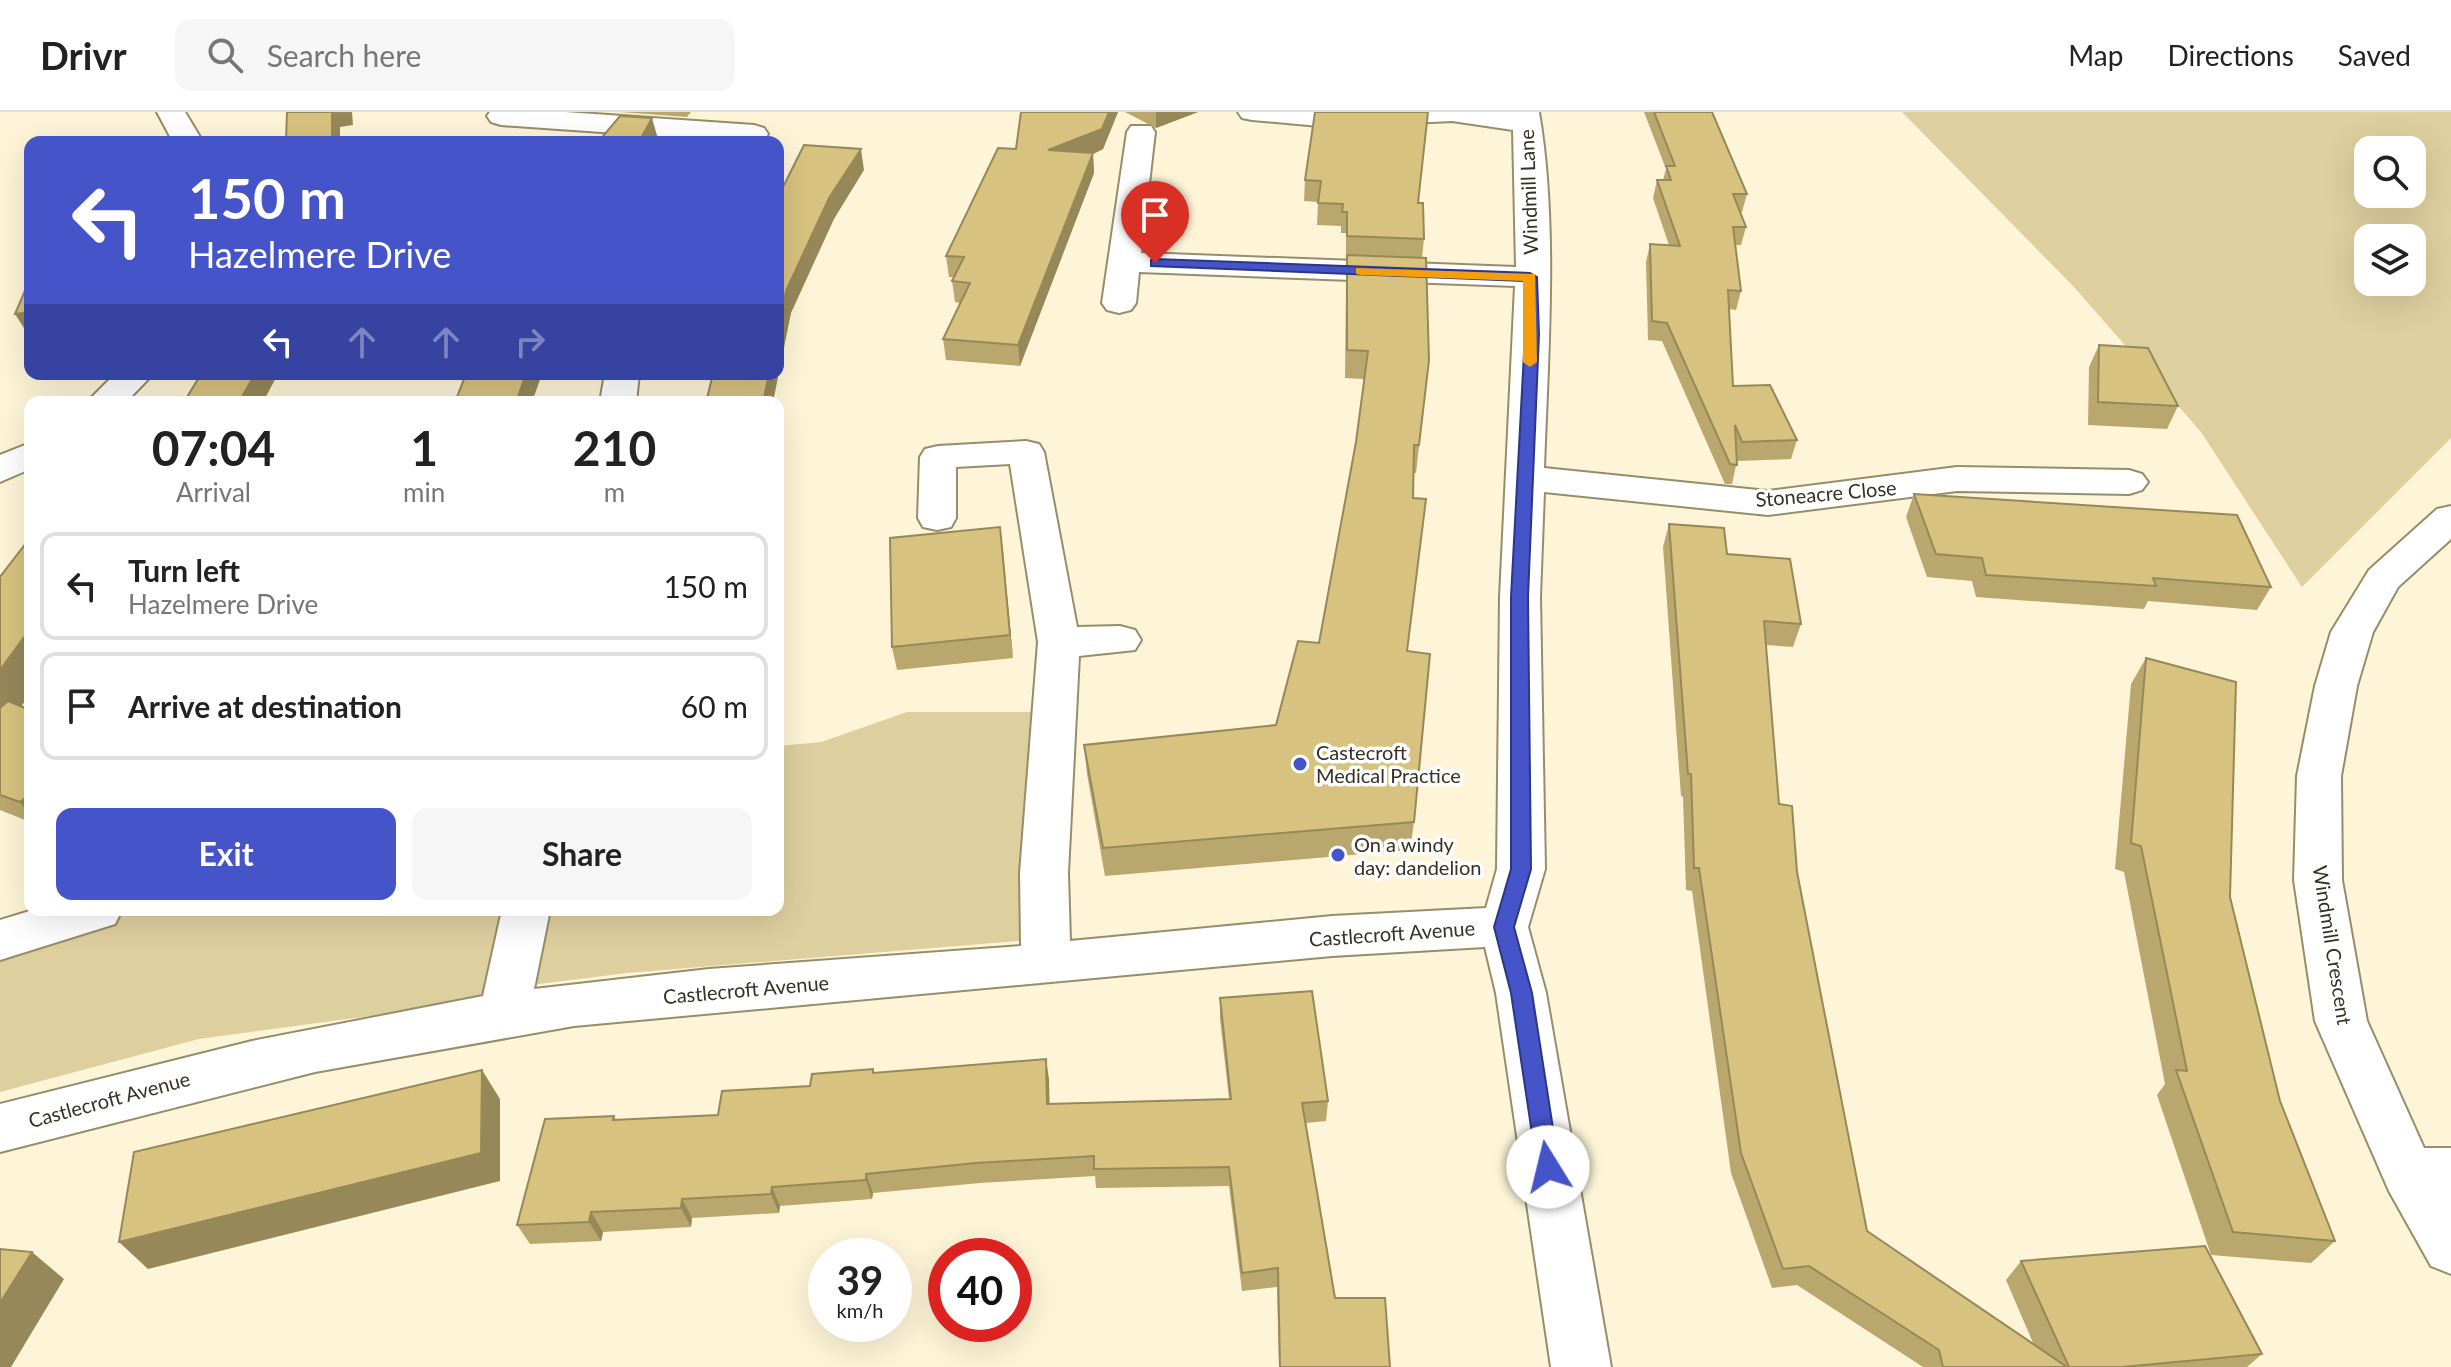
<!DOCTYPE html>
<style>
body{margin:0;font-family:Lato,sans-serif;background:#f6f6f6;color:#222;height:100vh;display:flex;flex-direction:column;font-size:30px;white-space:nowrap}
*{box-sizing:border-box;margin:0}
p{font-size:26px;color:#767676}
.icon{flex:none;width:44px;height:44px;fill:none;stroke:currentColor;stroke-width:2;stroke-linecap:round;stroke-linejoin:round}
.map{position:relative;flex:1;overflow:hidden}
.sheet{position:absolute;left:24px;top:284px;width:760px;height:520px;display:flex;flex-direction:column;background:#fff;border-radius:16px;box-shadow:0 8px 32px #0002}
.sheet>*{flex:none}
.hud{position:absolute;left:24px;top:24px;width:760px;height:244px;border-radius:16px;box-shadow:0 8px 32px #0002;background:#4554c9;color:#fff;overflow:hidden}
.tools{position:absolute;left:2354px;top:24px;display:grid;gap:16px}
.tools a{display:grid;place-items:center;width:72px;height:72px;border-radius:16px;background:#fff;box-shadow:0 8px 32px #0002;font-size:40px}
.speed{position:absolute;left:808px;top:1126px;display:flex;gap:16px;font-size:40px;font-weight:700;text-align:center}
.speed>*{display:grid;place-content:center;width:104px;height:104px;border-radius:50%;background:#fff;box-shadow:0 8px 32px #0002;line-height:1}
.speed small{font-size:20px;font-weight:400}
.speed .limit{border:12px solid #d22;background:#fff;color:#111}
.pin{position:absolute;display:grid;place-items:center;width:68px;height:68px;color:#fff;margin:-82px -34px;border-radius:50% 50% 50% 0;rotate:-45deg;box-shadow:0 0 8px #0007}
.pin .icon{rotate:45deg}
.me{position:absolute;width:88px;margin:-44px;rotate:351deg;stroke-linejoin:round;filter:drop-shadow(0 0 6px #0008)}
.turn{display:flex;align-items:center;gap:28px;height:168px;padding:0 32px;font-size:36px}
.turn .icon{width:104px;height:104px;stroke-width:2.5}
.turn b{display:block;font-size:56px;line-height:68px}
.lanes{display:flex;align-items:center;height:76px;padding:0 32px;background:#0003;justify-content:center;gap:40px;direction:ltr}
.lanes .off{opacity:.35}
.eta{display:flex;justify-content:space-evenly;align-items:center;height:136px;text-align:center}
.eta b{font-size:48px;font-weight:700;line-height:56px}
.action{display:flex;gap:16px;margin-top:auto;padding:16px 32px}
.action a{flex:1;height:92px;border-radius:16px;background:#4554c9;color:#fff;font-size:32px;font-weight:700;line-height:92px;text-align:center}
.action a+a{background:#f6f6f6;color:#222}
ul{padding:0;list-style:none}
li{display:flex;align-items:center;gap:24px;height:108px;margin:0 16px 12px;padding:0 16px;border:4px solid #e0e0e0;border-radius:16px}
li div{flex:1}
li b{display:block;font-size:30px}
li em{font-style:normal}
header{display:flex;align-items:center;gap:48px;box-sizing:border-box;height:112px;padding:0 40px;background:#fff;border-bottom:2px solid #e0e0e0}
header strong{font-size:38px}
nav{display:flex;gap:44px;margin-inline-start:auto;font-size:28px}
.search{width:560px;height:72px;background:#f6f6f6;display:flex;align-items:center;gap:20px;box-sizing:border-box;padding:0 28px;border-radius:16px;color:#767676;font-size:30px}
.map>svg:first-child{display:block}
.green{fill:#decf9e;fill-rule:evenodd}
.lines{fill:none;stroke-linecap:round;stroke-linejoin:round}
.minor-casing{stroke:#978d6b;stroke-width:4}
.minor{fill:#fff;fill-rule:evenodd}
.wall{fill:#baa76d}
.shaded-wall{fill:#978859}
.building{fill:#d8c27f;stroke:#978859;stroke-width:2}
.route{fill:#4554c9;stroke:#2d3783;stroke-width:2}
.slow{fill:#f59e0b}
.poi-dot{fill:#4554c9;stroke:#fff;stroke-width:3}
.labels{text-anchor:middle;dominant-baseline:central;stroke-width:7;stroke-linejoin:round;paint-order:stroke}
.street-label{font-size:20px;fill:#363123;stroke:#fff}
.poi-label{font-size:20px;fill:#363123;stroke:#fff;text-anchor:start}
</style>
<header>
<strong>Drivr</strong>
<div class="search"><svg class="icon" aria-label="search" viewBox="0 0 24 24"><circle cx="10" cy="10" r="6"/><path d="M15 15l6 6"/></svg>Search here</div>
<nav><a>Map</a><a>Directions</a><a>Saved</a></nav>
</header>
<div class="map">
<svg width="2451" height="1255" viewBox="0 0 2451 1255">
<rect width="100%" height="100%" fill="#fef5d8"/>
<path class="green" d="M1902,0H2451V326L2302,475L2201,320L2074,175ZM2368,38H2412V82H2368ZM2368,126H2412V170H2368Z
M907,600H1048L1030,828L627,861L523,874L537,798H778V634L821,630Z
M131,798H511L489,888L199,927L0,980V839Z"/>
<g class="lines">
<defs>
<path id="minor" d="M157,0H185L203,30H173Z
M490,0H565L754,13L764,16L768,22L764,28L745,30L501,13L491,10L487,4Z
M1238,0H1539C1558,110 1548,244 1544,356L1768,379L1957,355L2129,358L2142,362L2148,370L2142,378L2129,382L1957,379L1768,403L1544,380L1540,485L1545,757L1528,815L1546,881L1611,1255H1551L1496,881L1485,835L1332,844L574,914L315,960L0,1040V992L252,929L483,884L502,798H550L534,877L709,857L1021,834L1020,761L1038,530L1010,352L956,355V406L951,415L937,418L923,415L918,406L920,345L925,337L938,334L1026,329L1039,332L1044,340L1077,515L1120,514L1135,518L1141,528L1135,538L1079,544L1068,761L1070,829L1332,804L1486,796L1497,757L1500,485L1515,174L1139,160L1136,191L1131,198L1119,201L1107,198L1102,191L1127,20L1131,14H1151L1155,20L1141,141L1516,155L1513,18L1452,9L1330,15L1252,8L1242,6Z
M115,262H153L126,290H87Z
M605,262H639L636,290H600Z
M30,331V357L0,370V343Z
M2451,394V427L2398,475L2373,520L2357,574L2341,664L2342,768L2367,909L2424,1036H2451V1162L2431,1154L2389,1079L2315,909L2294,768L2297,664L2315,574L2331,520L2369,458L2437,397Z
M33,798H122L115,812L0,848V808Z"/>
</defs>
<use href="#minor" class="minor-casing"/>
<use href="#minor" class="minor"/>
</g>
<path class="wall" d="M619,0H691L687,5Z
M1021,0H1118L1103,37L1093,42L1094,61L1020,254L946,248L943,227L960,191L955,190L952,169L954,165H949L946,144L1016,37Z
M1125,0H1198L1156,16Z
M1315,0L1418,91L1424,127L1422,146L1429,248L1416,361H1413L1407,539L1414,710L1410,738L1105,764L1087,662L1084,633L1276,613L1319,531L1356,330L1364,267L1345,266L1346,171L1347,146H1346V121H1341V114L1317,113L1318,90L1304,89L1305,68Z
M1644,0H1712L1747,82L1742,100H1740L1746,115L1741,133H1735L1741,179L1736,198L1729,197L1733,274L1797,328L1791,347L1737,349L1732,372H1725L1662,229L1648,228L1646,150L1650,132L1669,133L1653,86L1657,68H1663L1666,57Z
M2099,233L2178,294L2167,317L2088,313L2089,255Z
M1914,382L2271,475L2257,498L2148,489L2144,497L1976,485L1972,469L1927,465L1906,405Z
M1669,412L1727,442L1801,512L1793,535L1766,533L1779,692L1797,760L1867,1119L2034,1233L2006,1168L2021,1149L2262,1242L2247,1255H1923L1797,1173L1772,1176L1731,1061L1692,779L1686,778L1683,685L1681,684L1663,435Z
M1000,415L1013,546L897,558L892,535Z
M30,426V582L21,594L30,597V710L0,698V465Z
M2146,546L2230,785L2280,989L2335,1129L2311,1151L2211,1143L2157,983L2165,972L2124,760L2115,757L2131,572Z
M1220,886L1328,989L1326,1009L1306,1011L1335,1186L1390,1255H1279L1277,1175L1242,1179L1229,1074L1096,1076L1095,1064L980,1071L873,1081L872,1087L780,1094L779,1101L692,1106L691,1115L603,1120L601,1129L530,1132L517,1113L614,1004L616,1008L718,1003L810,974L874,961L1046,947L1049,968V992L1229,987L1220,907Z"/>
<path class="shaded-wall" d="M332,0H352L353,13L340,15V30H332Z
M1109,0H1118L1103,37L1093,42L1094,61L1020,254L1018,233L1048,38Z
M1156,0H1198L1156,16Z
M652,6L658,27L656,30H639Z
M861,37L864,58L834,107L791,201L773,290H763L769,262H778V219L786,179L829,86Z
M30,200V224H29L15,202Z
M255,262H278L263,290H239Z
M526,262H542L532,290H516Z
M1000,415L1003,438L1013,546L1010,523Z
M30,517V582L6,616L0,608V558Z
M30,682V703L20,690Z
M1046,947L1049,968L1050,1012L1047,992Z
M482,958L500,987V1069L148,1157L119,1130Z
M866,1062L873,1081L872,1087L866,1068Z
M772,1075L780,1094L779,1101L771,1082Z
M682,1087L692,1106L691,1115L681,1096Z
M591,1100L603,1120L601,1129L589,1110Z
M32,1140L64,1167L11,1255H0V1191Z"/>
<path class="building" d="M287,0H332V30H286Z
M1021,0H1109L1102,17L1048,38L1093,41L1018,233L943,227L970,171L952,169L964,145L946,144L998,36L1016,37Z
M1315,0H1428L1418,91H1423L1424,127L1347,124V100H1342L1343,92L1318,91L1321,69L1305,68Z
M1654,0H1712L1747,82H1733L1746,115H1733L1741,179L1728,178L1733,274L1770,273L1797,328L1742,330L1735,313L1737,353L1730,352L1667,211L1652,209L1650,132L1680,134L1657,68H1671L1666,54H1675Z
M620,4L652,6L639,30H598Z
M804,33L861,37L829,86L786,179L778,219V85Z
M1347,143L1426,146L1429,248L1419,333H1414L1413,386L1426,387L1407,539L1430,542L1414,710L1103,736L1084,633L1276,613L1298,529L1319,531L1356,330L1368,239L1347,238Z
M30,167V200L15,202Z
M2099,233L2148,236L2178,294L2098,290Z
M201,262H255L239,290H184Z
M466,262H526L516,290H455Z
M713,262H769L763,290H706Z
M1914,382L2237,403L2271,475L2153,466L2156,474L1986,463L1982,446L1936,442Z
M1669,412L1724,416L1727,442L1790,447L1801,512L1764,509L1779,692L1792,694L1797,760L1867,1119L2067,1255H1943L1939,1238L1809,1154L1783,1157L1741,1041L1699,756H1694L1691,662H1688Z
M1000,415L1010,523L892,535L890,426Z
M30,426V517L0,558V465Z
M2146,546L2236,570L2230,785L2280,989L2335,1129L2233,1120L2176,958L2187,959L2141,734L2131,731Z
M8,589L30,598V682L20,690L0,683V596Z
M1312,879L1328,989L1302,991L1335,1186H1385L1390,1255H1280L1278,1156L1242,1161L1229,1055L1094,1057V1044L976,1051L866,1062V1068L772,1075L771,1082L682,1087L681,1096L591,1100L589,1110L517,1113L545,1007L614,1004L613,1008L718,1003L722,979L810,974L812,962L873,957V961L1046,947L1047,992L1231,987L1220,886Z
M482,958L481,1041L119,1130L134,1040Z
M2205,1134L2262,1242L2122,1255H2069L2021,1149Z
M0,1137L32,1140L0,1191Z"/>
<path class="route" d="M1155,147L1530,161L1537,165L1539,222L1528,485L1531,757L1514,815L1532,881L1559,1055L1556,1063L1548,1066L1540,1063L1537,1055L1511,881L1494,815L1511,757V485L1525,222L1524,169L1151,154V148Z"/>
<path class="slow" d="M1356,156L1535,162L1537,250L1530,255L1523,250V169L1361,163L1356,162Z"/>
<g class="poi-dot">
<circle cx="1300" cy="652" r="8"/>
<circle cx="1338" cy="743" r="8"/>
</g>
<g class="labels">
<g class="street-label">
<text transform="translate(1528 80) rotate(-92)">Windmill Lane</text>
<text transform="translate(1826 381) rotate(-5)">Stoneacre Close</text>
<text transform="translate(1392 821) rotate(-4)">Castlecroft Avenue</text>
<text transform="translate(2333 833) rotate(81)">Windmill Crescent</text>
<text transform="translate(746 877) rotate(-5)">Castlecroft Avenue</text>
<text transform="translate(109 987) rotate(-15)">Castlecroft Avenue</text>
</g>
<g class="poi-label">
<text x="1316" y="640">Castecroft<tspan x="1316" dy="23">Medical Practice</tspan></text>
<text x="1354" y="732">On a windy<tspan x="1354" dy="23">day: dandelion</tspan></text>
</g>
</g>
</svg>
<div class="tools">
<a><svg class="icon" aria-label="search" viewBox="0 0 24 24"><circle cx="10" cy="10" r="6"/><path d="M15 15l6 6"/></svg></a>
<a><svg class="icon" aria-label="layers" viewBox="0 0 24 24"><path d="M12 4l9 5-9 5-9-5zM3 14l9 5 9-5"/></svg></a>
</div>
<div class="speed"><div>39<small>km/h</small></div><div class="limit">40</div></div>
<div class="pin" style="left:1155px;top:151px;background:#d93025"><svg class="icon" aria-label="arrive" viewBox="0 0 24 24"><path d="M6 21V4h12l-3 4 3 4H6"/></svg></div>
<svg class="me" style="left:1548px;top:1055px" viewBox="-20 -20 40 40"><circle r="19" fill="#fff"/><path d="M0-13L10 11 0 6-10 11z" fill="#4554c9"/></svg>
<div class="hud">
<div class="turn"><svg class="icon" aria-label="left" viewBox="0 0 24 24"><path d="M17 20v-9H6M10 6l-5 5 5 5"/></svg><div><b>150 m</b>Hazelmere Drive</div></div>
<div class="lanes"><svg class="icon" aria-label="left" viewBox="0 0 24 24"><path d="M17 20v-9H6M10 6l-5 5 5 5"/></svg><svg class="icon off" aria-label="ahead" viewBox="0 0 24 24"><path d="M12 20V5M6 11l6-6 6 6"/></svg><svg class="icon off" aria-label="ahead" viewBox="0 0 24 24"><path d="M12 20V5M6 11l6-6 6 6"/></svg><svg class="icon off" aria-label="right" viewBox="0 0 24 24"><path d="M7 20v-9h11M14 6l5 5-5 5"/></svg></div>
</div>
<section class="sheet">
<div class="eta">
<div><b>07:04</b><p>Arrival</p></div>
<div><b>1</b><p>min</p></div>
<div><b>210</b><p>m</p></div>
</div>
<ul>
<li><svg class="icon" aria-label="left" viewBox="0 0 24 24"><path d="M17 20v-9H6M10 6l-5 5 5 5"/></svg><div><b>Turn left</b><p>Hazelmere Drive</p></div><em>150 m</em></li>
<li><svg class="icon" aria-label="arrive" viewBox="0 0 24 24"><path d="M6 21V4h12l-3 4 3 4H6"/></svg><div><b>Arrive at destination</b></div><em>60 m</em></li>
</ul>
<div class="action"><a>Exit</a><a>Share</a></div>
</section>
</div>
